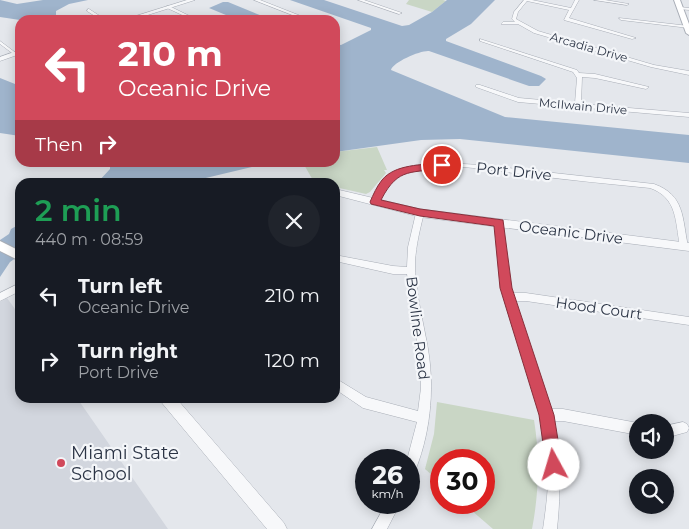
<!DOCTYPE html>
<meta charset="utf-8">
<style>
body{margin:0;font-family:Montserrat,sans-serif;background:#20242c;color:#f1f3f6;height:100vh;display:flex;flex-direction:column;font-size:19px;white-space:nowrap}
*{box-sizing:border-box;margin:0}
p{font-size:16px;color:#9ea1a6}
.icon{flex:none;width:28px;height:28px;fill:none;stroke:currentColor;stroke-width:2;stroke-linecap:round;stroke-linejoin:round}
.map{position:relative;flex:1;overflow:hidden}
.sheet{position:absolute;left:15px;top:178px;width:325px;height:225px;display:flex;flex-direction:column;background:#171b24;border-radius:15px;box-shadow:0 2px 12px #0003}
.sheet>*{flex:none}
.top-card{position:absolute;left:15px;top:15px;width:325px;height:152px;border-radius:15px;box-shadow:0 2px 12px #0003;background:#d1495b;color:#fff;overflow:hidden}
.fabs{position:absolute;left:629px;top:414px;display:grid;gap:10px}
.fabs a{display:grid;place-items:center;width:45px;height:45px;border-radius:50%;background:#171b24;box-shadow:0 2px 12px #0003;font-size:25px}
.speed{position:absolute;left:355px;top:449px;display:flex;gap:10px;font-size:25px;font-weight:700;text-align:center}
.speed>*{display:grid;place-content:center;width:65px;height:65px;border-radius:50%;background:#171b24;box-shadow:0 2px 12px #0003;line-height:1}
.speed small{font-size:12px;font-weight:400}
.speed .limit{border:8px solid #d22;background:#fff;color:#111}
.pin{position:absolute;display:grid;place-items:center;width:42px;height:42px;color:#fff;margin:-21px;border:2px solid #fff;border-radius:50%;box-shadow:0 1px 5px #0007}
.me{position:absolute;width:55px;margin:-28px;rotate:354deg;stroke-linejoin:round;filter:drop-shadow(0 0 4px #0008)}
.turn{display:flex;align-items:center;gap:18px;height:105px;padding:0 20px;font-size:22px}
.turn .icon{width:65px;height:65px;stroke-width:2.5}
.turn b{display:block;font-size:35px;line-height:42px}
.then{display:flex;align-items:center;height:48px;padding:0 20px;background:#0003;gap:10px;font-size:19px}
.round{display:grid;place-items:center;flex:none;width:52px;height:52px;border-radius:26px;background:#20242c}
.summary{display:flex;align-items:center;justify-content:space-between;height:85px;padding:0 20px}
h1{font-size:30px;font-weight:600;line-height:38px;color:#1e9e55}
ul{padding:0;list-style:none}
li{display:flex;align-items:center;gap:15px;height:65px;padding:0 20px}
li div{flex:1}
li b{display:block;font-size:19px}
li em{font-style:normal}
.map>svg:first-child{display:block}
.built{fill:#d2d6de}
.green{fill:#c9d6c5}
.water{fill:#9fb4cc}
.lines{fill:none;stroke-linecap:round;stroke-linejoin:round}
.minor-casing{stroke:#a9aeb7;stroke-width:1}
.tertiary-casing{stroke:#a9aeb7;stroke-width:1}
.secondary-casing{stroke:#a9aeb7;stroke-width:2}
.minor{fill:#f7f8fa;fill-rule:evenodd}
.tertiary{fill:#f7f8fa;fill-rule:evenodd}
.secondary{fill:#fff;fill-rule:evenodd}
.route{fill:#d1495b;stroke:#882f3b}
.poi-dot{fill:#d1495b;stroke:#f4f6f9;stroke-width:2}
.labels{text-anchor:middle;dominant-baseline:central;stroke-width:4.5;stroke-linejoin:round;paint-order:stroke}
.far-street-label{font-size:12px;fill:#2b3445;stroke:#f4f6f9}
.street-label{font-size:15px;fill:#2b3445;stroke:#f4f6f9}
.near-poi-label{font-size:18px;fill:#2b3445;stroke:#f4f6f9;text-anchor:start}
</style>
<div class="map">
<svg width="689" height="529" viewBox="0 0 689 529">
<rect width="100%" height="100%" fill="#e4e7ec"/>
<path class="built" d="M7,298L20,316V398H77L168,529H0V302Z"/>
<path class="green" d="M409,0H443L446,1L432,12L406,4Z
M377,147L387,170H384L386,173L370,192L366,194L335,187V182H314L303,163L335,162V152Z
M437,402L534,420C540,456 539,493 532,529H493L463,503L484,502V460H441V483L425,469L434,434Z"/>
<path class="water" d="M0,0L17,4L43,0H88L69,4L56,11V15L64,20H20L0,17Z
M290,0H324L402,26L409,25L432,12L447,0H495L471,24L446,39V41L541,76L546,79L539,86H529L429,51C421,50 393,62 391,70L505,117L689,135V163L460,139L421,140L335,152V44L341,45L371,30V28Z
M223,2H228L272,20H238L209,8Z
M0,78L20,86V136L0,133Z
M110,163V162L269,163L189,182H98L110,169Z
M20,224V255L10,262L0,277V240L9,234L11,229Z"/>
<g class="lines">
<defs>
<path id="minor" d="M254,0H260L311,20H305Z
M358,0H364L402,13L399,14Z
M524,0H532L571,8L575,0H579L569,18L636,38L632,39L564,20L569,10L527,1L518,12L516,19L538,31L654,65L689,71V75L651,67L534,33L518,24H501L503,22H515L512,19L514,12Z
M594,0H605L629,4L627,5Z
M167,6H169L198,20H193L167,8Z
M680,7L689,8V10L679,9Z
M88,9H89L106,20H101L87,11Z
M619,18L689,26V28L621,20Z
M335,29H338V30L335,31Z
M480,39L577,70L579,73L595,74L649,87L646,89L595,78L582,77L581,104L689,113V117L518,102L476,87V85H480L519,98L575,103L577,78L573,72L480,41Z
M0,41L20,56V59L0,44Z
M445,163L481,165L654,184C685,195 682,218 688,246L684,249L680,246C675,222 678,198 650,188C610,184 569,180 529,175C490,171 437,158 401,175C388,180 384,192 378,204H372L371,202C387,166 409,164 445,163Z
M420,210L424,213C420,229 416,245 415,262C415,291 423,320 428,349C435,391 430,437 413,476L409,478V460H407L417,422L363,408L335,389V378L366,397L418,411L421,388L420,362L407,274H393L335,261V255L393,266L407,267L408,247L416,213Z
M499,220L503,223L508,268L512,293H526L689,317V325L526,301H514L549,409H563L638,423V435L563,421H552C561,458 561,491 557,529H543C546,508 549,486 548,464C543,407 519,353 504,299C498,274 498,248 495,223Z
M20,283V291L0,301V293Z
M683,422L687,424L689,428L687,432L665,438V426Z
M387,502H401L387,529H372Z"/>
<path id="tertiary" d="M187,0H195L132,20H123Z
M20,50V54L0,61V57Z
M335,189L420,209L689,243V251L420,217L335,195Z
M160,398H176L284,523L287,529H267L162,403Z"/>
<path id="secondary" d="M674,0H680L689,24V35L686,33Z
M0,241L20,251V261L0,251Z"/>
</defs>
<use href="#minor" class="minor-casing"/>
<use href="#tertiary" class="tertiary-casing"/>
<use href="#secondary" class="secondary-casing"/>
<use href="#minor" class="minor"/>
<use href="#tertiary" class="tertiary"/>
<use href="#secondary" class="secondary"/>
</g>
<path class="route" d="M442,163H445V167C412,175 399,165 381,200L420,209L503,220L512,288L554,415L562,465L560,471L554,473L548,471L546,465L539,415L500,288L494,226L420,216L371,204L370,202C373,195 377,186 382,180C395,164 422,165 442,163Z"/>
<circle class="poi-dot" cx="61" cy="463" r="5"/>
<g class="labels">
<g class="far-street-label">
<text transform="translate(589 47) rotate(16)">Arcadia Drive</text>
<text transform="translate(583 106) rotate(5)">McIIwain Drive</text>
</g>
<g class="street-label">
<text transform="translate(514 171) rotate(6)">Port Drive</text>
<text transform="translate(571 232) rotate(7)">Oceanic Drive</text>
<text transform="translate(599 308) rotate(8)">Hood Court</text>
<text transform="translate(418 328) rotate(83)">Bowline Road</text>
</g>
<g class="near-poi-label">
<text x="71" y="453">Miami State<tspan x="71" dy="21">School</tspan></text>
</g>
</g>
</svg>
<div class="fabs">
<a><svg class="icon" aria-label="sound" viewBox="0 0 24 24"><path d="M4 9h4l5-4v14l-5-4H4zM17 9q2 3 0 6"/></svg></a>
<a><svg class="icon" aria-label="search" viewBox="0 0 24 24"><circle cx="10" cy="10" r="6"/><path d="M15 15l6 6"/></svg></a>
</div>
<div class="speed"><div>26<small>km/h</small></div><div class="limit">30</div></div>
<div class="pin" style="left:442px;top:165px;background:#d93025"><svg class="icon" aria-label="arrive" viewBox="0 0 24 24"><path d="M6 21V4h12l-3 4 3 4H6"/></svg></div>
<svg class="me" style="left:554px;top:465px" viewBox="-20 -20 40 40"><circle r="19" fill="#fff"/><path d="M0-13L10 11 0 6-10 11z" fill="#d1495b"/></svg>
<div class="top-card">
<div class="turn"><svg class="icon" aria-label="left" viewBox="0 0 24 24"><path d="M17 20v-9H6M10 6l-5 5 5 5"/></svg><div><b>210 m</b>Oceanic Drive</div></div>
<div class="then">Then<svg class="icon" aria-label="right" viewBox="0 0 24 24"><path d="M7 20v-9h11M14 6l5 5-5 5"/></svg></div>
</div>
<section class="sheet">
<div class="summary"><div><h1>2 min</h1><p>440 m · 08:59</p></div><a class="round"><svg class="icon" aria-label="close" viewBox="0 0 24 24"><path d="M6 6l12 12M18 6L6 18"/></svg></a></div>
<ul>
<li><svg class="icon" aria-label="left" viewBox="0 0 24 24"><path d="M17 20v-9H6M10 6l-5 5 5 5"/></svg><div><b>Turn left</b><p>Oceanic Drive</p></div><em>210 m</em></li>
<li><svg class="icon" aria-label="right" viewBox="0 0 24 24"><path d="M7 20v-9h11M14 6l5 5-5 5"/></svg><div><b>Turn right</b><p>Port Drive</p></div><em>120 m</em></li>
</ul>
</section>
</div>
